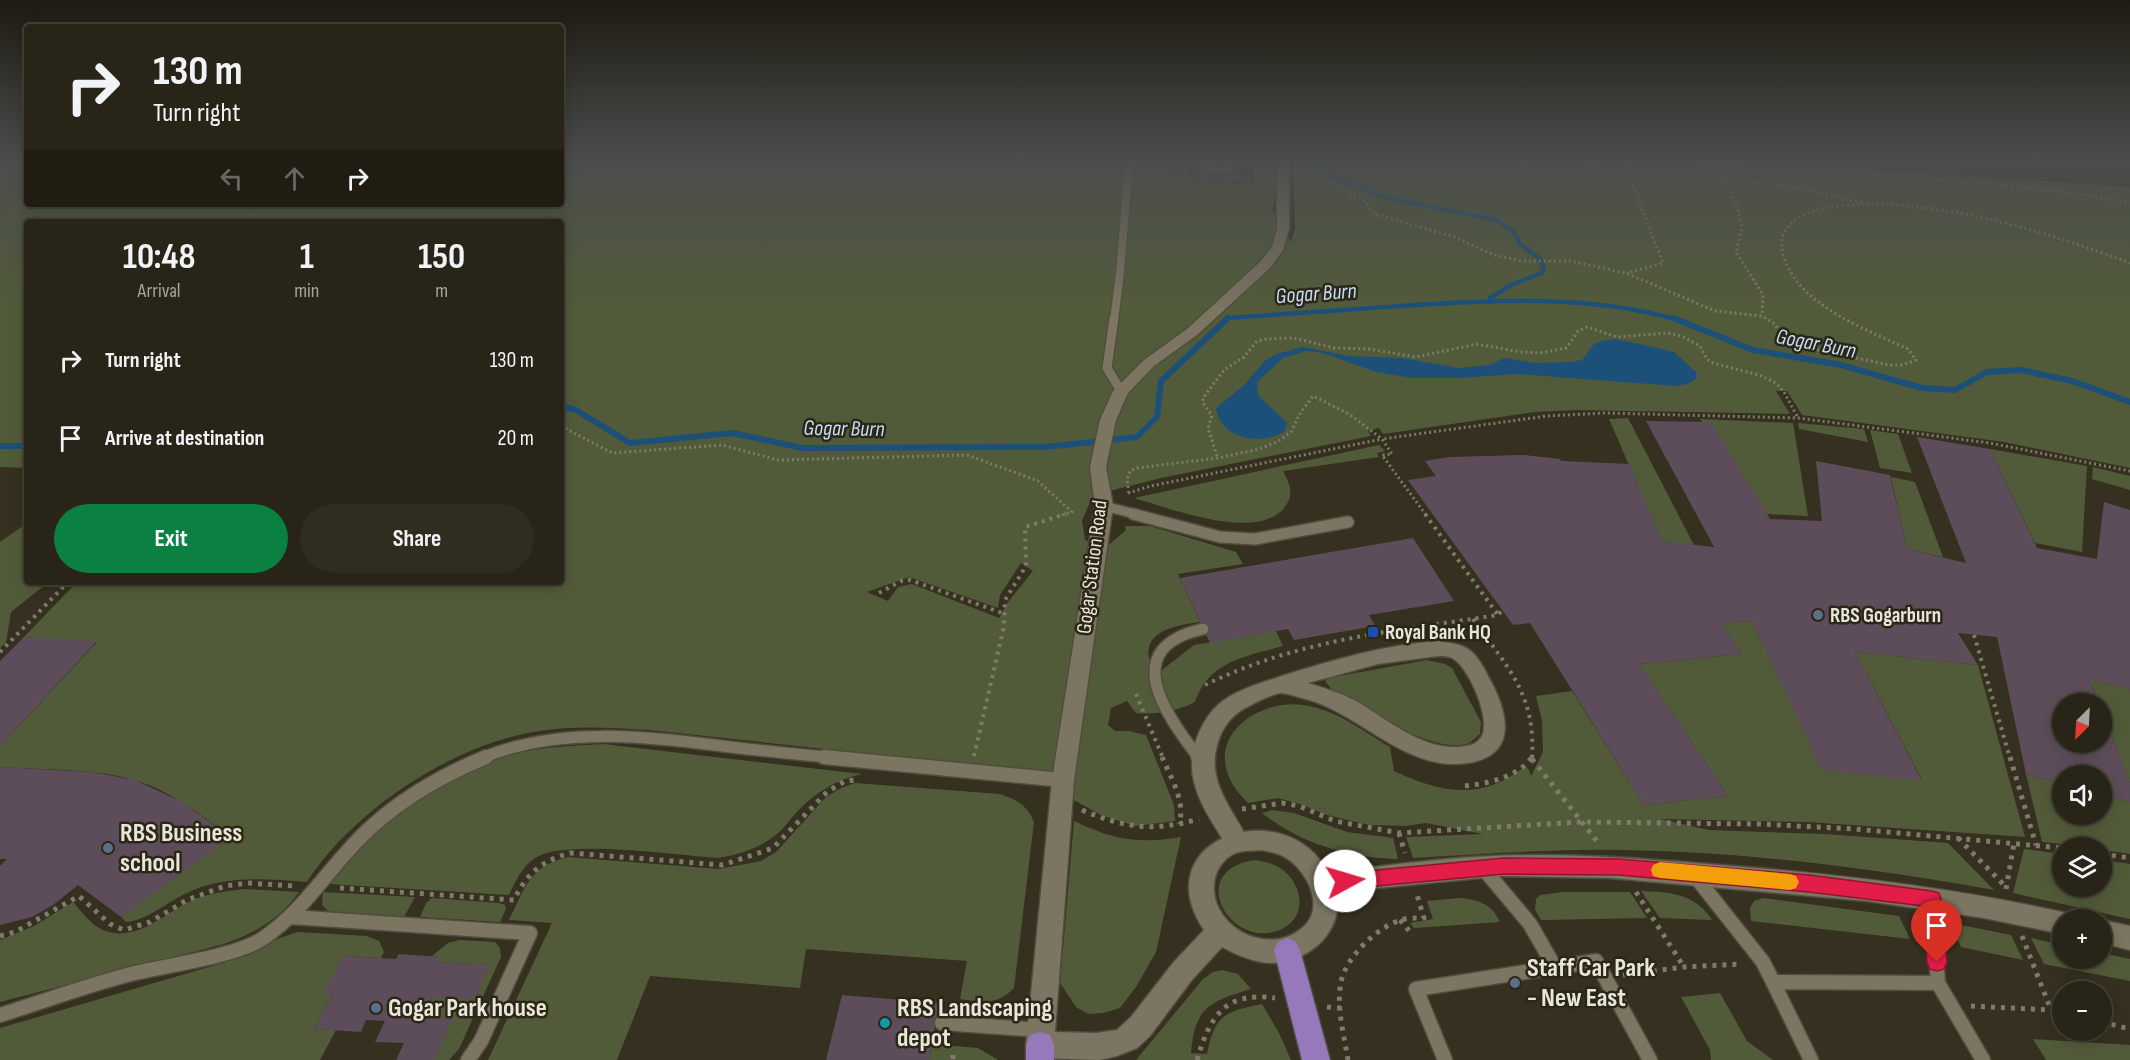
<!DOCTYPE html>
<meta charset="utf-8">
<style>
body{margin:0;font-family:"Sofia Sans Condensed",sans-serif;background:#302c20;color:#f1f3f6;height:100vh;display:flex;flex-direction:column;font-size:22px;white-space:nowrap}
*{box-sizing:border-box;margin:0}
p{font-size:20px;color:#a5a4a1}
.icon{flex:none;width:33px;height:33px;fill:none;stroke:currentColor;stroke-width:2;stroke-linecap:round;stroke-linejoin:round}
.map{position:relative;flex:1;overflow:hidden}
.sheet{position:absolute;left:24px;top:219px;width:540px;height:366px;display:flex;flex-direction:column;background:#282417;border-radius:6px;box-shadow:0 3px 15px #0003,0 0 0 2px #444136}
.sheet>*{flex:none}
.top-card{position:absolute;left:24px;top:24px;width:540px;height:183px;border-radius:6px;box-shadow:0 3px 15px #0003,0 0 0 2px #444136;background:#282417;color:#f1f3f6;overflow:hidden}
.needle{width:39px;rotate:204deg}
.tools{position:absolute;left:2052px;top:693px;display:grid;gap:12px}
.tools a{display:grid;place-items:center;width:60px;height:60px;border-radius:50%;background:#282417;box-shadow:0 3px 15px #0003,0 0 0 2px #444136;font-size:30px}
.pin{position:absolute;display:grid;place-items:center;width:51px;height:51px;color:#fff;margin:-62px -26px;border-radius:50% 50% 50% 0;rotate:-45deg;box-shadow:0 0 6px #0007}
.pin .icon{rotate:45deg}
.me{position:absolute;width:66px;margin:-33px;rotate:84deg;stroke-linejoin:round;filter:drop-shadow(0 0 4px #0008)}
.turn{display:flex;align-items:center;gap:21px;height:126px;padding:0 30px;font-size:27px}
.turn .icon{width:78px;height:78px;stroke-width:2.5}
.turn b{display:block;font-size:42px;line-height:51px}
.lanes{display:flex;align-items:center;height:57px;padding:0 30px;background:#0003;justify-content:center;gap:30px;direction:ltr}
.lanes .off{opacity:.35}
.eta{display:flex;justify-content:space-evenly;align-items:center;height:102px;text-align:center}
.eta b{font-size:36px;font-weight:700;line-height:42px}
.primary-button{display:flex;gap:12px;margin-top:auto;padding:12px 30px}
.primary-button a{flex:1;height:69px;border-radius:36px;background:#0b8043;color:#fff;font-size:24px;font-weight:700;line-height:69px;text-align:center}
.primary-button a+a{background:#302c20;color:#f1f3f6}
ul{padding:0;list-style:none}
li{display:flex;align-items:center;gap:18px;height:78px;padding:0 30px}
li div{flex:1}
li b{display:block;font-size:22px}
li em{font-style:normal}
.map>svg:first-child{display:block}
.green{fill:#525b39;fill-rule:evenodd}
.water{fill:#1c5078}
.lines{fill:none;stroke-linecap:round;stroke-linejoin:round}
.stream-far1{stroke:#1c5078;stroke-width:4.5}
.stream{stroke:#1c5078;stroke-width:6}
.building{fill:#5d4d5a}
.lane-far3-casing{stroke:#514d3e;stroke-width:10}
.lane-far2-casing{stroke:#514d3e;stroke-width:12}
.lane-far1-casing{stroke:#514d3e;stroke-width:14}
.lane-casing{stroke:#514d3e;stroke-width:17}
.street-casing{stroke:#514d3e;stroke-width:3}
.secondary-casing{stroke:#514d3e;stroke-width:3}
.primary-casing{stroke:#514d3e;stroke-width:3}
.path-far2{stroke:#7f7b6c;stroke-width:3;stroke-dasharray:2 3;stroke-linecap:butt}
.path-far1{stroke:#7f7b6c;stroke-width:4;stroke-dasharray:3 5;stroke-linecap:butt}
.path{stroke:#7f7b6c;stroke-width:5;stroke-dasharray:4 6;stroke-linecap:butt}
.lane-far3{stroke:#7b7562;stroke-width:8}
.lane-far2{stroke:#7b7562;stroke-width:9}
.lane-far1{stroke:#7b7562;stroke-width:11}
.lane{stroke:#7b7562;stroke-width:14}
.street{fill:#7b7562;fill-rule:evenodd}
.secondary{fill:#7b7562;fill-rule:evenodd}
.primary{fill:#9579bb;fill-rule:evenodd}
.route{fill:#e11d48;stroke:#92132f;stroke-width:1.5}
.slow{fill:#f59e0b}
.service-dot{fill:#5c6f8a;stroke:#2b2615;stroke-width:2}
.transit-dot{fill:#1a4fb4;stroke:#2b2615;stroke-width:2}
.culture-dot{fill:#0f9aa8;stroke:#2b2615;stroke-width:2}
.labels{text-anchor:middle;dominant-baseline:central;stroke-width:5;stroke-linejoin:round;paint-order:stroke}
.street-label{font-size:21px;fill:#e8e5da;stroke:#2b2615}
.poi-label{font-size:21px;font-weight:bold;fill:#e8e5da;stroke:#2b2615;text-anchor:start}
.water-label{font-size:22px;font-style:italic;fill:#c2def8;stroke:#2b2615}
.near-poi-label{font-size:26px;font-weight:bold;fill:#e8e5da;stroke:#2b2615;text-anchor:start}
</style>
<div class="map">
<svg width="2130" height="1060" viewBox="0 0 2130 1060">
<rect width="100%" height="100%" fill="#35301f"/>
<path class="green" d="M0,162H27V204H561V162H1155L1166,164L1168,174L1190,175L1191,181L1253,184L1254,162H1276V192L1272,210L1291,242L1295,228L1293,162H1767L2130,187V468L2004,442L1802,415L1787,391H1776L1790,414L1576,410L1534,412L1383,434L1379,428L1368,431L1371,436L1161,478L1093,495L1082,521L1085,540L1104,549L1126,530L1125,526H1150L1236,552L1243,564L1178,574L1200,622C1178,625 1138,631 1151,664L1162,670L1194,645L1276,631L1283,646C1245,657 1209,661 1195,702C1177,711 1156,715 1136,713L1127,701L1111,708L1108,725L1115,731H1129L1146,735L1174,805L1175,821L1135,826L1101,815L1070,798L1074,776L650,730C613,728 578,725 540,731C455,743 353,810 307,882C266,879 227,875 189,892C168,901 149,920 126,922L121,917L230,836C200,815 170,790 134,780C91,768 44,770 0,767V746L97,642L24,637L77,582H561V222H27V468L0,467ZM1021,563L1033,571L1008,602L999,618L912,584L898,587L888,601L867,592L909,577L998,608L1000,595Z
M1628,418L1694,545L1662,541L1609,419Z
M1700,419L1793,423L1808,516L1767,514Z
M1798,423L1864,429L1868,442L1799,429Z
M1870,430L1898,434L1912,473L1880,468Z
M1379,445L1385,451L1377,453L1379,457L1283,471C1290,485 1295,494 1284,508C1256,542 1169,508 1134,498Z
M1990,449L2087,466L2082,552L2035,543Z
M2093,467L2130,476V490L2092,479Z
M1891,477L1915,482L1943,557L1907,549Z
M27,523V582H49L11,612L6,642L0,648V542Z
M1752,621L1823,770L1922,780L1855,652L1978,665L2025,837L1808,822L1660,819L1709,830L1825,834L1948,843L1994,890C1872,868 1747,852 1622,850C1553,849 1482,854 1413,858L1406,837L1483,834L1426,823L1406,826L1369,825L1327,815L1300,804L1278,798L1248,803C1243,797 1237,792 1233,785C1204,736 1258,699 1303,705C1335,709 1363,731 1390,747L1394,771C1441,793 1481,801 1524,767L1528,768L1531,776L1543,752L1542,721L1536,696L1572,691L1644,805L1728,796L1639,664L1742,654L1721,623Z
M1427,660L1445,664L1452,668L1481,722L1480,734C1477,736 1473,741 1469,743C1434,756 1362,707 1332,690L1325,681L1328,678Z
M2089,679L2130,689V783L2102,710V704L2099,703Z
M603,744L862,774C835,780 814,793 795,814C788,822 782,831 773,837C756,850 737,855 717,858C679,855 569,840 539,856C523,864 517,879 509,895L328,884C372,828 430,781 499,758C532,747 568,746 603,744Z
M2026,774L2062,784V814H2102V795L2130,802V854L2102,850V848L2042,842Z
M855,783L1000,794C1017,800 1027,805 1034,822L1014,988C996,1006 984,1002 960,999L967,961L806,949L800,988L650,976L617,1060H488L552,923L509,920C526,886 529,867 568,857L719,869L761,861L776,852L826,797L841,788Z
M1272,810L1294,813L1347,832L1393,838L1398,859C1350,858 1301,844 1262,813Z
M1074,821C1114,840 1137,844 1181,837L1156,952L1136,987L1120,1008L1103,1013L1088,1014L1076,1007L1060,983Z
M2024,849L2062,854V886H2102V860L2130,864V919L2013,893Z
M1254,860C1263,861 1272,863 1280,868C1301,881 1309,914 1284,928C1234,955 1182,872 1254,860Z
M245,889L299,892C280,919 255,933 224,944L0,1002V940L34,926L73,902C81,911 92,926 103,930C137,944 166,911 195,899C211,893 228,891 245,889Z
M1641,891C1669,892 1695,893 1712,920L1660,918Z
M323,892L415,897L404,917L329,912L322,905Z
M1563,892H1630L1647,918L1541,920L1535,910L1536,899L1540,895Z
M432,898L499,903L505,905L506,909L500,922L420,917L426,903Z
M1460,898C1478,899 1493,905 1500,922L1414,928L1410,923L1433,919L1427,901Z
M1763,898L1899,916L1910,939L1751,921L1750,908L1754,901Z
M1951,923L2011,935L2023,960L1961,947Z
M297,932L367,936L379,941L384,952L381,958L344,956L324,992L333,994L314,1029L336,1030L320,1060H0V1028L226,962L248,955L277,939Z
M2031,938L2062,945V958H2102V953L2130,959V981L2044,964Z
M460,940L495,942L500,948L501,957L459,1049L449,1060H434L423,1017L432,997L489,965L437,962L439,957L432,956L448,943Z
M1222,970L1238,974L1251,989C1210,1002 1195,1006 1191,1053L1207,1054C1215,1014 1225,1012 1262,1004L1279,1033L1291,1060H1136L1203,979L1213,972Z
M1720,993L1747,1041L1773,1060H1711L1710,1050L1681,997Z
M2033,1039L2130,1045V1060H2046Z
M932,1044L978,1048L998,1060H929Z"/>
<path class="water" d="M1616,339L1674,352L1696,372L1697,378L1688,384L1676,386L1516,374L1460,378H1411L1376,372L1322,353L1306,351L1283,358L1257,382L1258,395L1287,423L1285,431C1262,446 1220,440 1216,408L1243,386L1265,361L1276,354L1302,347L1349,356L1402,358L1459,368L1489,365L1504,358L1535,363L1570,362L1582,360L1594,344L1602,341Z"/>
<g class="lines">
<path class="stream-far1" d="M1317,162L1322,172L1337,180L1388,198L1496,220L1512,230L1521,245L1539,258L1544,269L1542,273L1513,284L1490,298
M1226,320L1228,318C1286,314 1344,310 1401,306C1493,300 1589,294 1678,320"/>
<path class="stream" d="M1673,318L1753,350L1841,365L1922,388L1955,390L1987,372L2021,370L2072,381L2130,402
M561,406L576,410L630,443L732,433L802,448L1045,447L1137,437L1157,417L1161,381L1228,318
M0,446H27"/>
</g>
<path class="building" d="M1169,162H1187L1188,174L1169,173Z
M1194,173L1251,176V183L1193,180Z
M1646,421L1711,422L1770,519L1822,521L1816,461L1890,475L1907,549L1966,563L1917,437L1990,449L2037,548L2097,559L2104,502L2130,510V689L2089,679L2099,704H2062V742H2102V710L2130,783V802L2102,795V776H2062V784L2026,774L1997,637L1958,633L1978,665L1855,652L1922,781L1822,770L1752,621L1721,623L1742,654L1639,664L1728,796L1644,805L1530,623L1513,625L1408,480L1436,476L1425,461L1449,457L1523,455L1560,459L1561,461L1629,464L1662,541L1714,547Z
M1413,538L1454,601L1369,615L1375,626L1294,640L1288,629L1210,643L1180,578Z
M24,637L97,641L0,746V661Z
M0,767L91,772L135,780L180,801L231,837L121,917L78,885L53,905L32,917L0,925V866L7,859H0Z
M399,954L440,957L437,962L490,965L474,999L432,997L423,1017L453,1018L434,1060H396L404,1043L375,1042L385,1021L366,1020L361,1032L314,1029L333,994L323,993L344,956L396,959Z
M842,995L939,1003L929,1060H826Z"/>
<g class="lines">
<defs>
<path id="lane-far3" d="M1197,162C1207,171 1218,171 1230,168L1234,162
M1114,320L1120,273L1129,162"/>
<path id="lane-far2" d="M1114,318L1107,368L1121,391
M1104,506L1139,515"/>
<path id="lane-far1" d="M1133,514L1220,537L1255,539L1348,522
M482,758C561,725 648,737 730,747C766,751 802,755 839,758
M1199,758C1166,715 1117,648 1203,629"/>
<path id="lane" d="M824,757L1063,780
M1198,757L1202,762
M1483,868L1530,924L1554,966
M1695,876L1763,962L1773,982
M1932,899L1938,983
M291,917L530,933L481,1041L468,1060
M0,1015C45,1001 90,984 135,973C169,965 236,956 262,939C300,914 326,873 357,841C393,803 438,777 486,757
M942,1023L1041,1030
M1445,1060L1416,989L1596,961L1650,1060
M1811,1060L1773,982L1938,983L1983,1060"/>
<path id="street" d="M1438,641C1448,643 1459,643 1468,649C1478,656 1484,668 1489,678C1508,712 1519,755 1468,763C1405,773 1359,711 1302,698C1295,696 1286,693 1280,693C1269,695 1243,708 1235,715C1227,722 1221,732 1218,742C1205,781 1233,809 1249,842L1245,849L1237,852L1229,849C1214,825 1192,795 1192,766C1191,745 1203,718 1219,704C1235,690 1262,683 1282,676C1333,660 1384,645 1438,641ZM1438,656C1442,656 1448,656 1452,658C1469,667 1489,715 1483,733C1482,738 1478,741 1474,744C1430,758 1391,721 1356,701C1341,693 1324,688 1308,683L1378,664Z"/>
<path id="secondary" d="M1277,162H1289V229L1283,250L1270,268L1197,335L1154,366L1128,393L1116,420L1106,467L1113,506L1074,780L1055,1032L1096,1033L1117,1030L1131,1017L1173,963L1204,930C1143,839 1284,791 1328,872C1394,865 1460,855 1527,855C1592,854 1657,860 1721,865C1836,874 1949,887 2062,912L2071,915L2073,920H2062V934L1984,918L1867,901L1610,878L1501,876L1337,892C1343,931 1312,960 1275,963C1257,964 1237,955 1222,947L1191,981L1150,1036L1137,1048L1117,1056L1099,1060L1040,1058L1030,1055L1026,1045L1052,780L1095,506L1090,467L1100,420L1113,391L1144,360L1187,329L1260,262L1272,247L1277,229ZM1262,850C1271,852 1280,854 1288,859C1309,874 1326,910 1301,929C1265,958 1205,923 1215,878C1218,866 1227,855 1239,852C1246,850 1255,851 1262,850Z
M2102,920L2130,926V950L2102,943Z"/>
<path id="primary" d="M1287,938L1296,942L1300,950L1330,1060H1302L1274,950L1278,942Z
M1040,1032L1050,1035L1054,1045V1060H1026V1045L1030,1035Z"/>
</defs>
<use href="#lane-far3" class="lane-far3-casing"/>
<use href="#lane-far2" class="lane-far2-casing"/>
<use href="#lane-far1" class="lane-far1-casing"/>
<use href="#lane" class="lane-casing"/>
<use href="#street" class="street-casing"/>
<use href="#secondary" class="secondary-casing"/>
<use href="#primary" class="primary-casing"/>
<path class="path-far2" d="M1305,162L1323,179L1362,199L1375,214L1454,237L1494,255L1522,261H1570L1626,273L1715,311L1762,316L1775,324L1782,336L1789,342L1800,346L1889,365H1902L1916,360L1908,349C1875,334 1840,320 1812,297C1801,288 1790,274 1785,261C1766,211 1834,204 1868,204C1958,205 2047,232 2130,263
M1511,162L1555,176L1610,162
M1624,162L1663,263L1627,273
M1677,162C1717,171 1759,168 1799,171C1909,179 2022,181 2130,203
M1704,169L1729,179L1805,189L1863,203
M1723,178L1737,206L1742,228L1736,252L1763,295L1762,316
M561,426L612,453L722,445L778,460L967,455L1038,481L1072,512L1062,515
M1217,456L1208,428L1212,416L1203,403V398L1224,370L1244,357L1257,341L1267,339L1294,338L1334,348L1369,349L1416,357L1477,344L1520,352L1540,353L1566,348L1578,331L1587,327L1617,337L1667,333L1682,336L1700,346L1707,359L1713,363L1759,375L1776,383L1784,392L1798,418
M1128,493L1151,486L1382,439
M1129,493L1127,480L1130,471L1137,468L1218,458L1259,449L1277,442L1292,431L1299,415L1313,396L1349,414L1382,439
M1426,515L1382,455L1392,454L1382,439L1547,416L1605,413L1798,418L1990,443L2130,471"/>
<path class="path-far1" d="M1425,514L1498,615
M879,593L901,581L910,580L1005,614
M1473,619C1508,668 1536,695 1532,758
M1974,635L2010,758
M0,652L68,582
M1205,685C1299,639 1396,631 1498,615L1502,610
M1136,694L1163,758
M974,756L1004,626L1005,600L1026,566L1025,527L1066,514"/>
<path class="path" d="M1162,757C1171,778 1186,802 1179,824
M2010,757L2036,845
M1532,759L1600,845
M1465,786C1487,784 1520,776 1532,757
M1242,809L1282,803L1299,806L1335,821L1399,833L1580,822L1760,824L1855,829L2062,848
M1082,810C1125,828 1153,832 1199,819
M1399,833L1405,853
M1958,838L2005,886
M2102,854L2130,858
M340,888L514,900C527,873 542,861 570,853L723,865L773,848L827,792L845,781L856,780
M2006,889L2014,843
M1636,892L1684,967
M1400,920L1411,933
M0,936L15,932L79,896L110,924L124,930L150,922L187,900L225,886L248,883L294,886
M2022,936L2051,1010
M1623,975L1684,967L1741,964
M1971,1006L2051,1010L2062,1013
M1327,1007L1341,1008
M2102,1022L2130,1029
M953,1055V1060
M1197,1060C1210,1016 1225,991 1275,998
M1348,1060C1344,1035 1336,1007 1341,982C1346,957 1377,927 1401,920C1408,918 1416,918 1424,918L1417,895"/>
<use href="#lane-far3" class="lane-far3"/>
<use href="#lane-far2" class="lane-far2"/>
<use href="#lane-far1" class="lane-far1"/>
<use href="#lane" class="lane"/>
<use href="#street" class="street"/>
<use href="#secondary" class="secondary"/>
<use href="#primary" class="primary"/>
</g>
<linearGradient id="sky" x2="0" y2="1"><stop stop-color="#1d1a11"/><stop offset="0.52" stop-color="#4b4e4d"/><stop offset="1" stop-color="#4b4e4d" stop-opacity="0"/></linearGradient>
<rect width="2130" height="311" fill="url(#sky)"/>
<path class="route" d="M1504,858L1619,859L1809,875L1932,891L1939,893L1941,899L1947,962L1944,969L1937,971L1930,969L1927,962L1923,906L1809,892L1619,875L1504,874L1345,889L1338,887L1336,881L1338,875L1345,873Z"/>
<path class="slow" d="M1660,862L1790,874L1796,876L1799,882L1796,888L1790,890L1660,878L1653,876L1651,870L1653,865Z"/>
<g class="service-dot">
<circle cx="1818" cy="615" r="6"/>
<circle cx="108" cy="848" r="6"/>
<circle cx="1515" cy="983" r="6"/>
<circle cx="376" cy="1008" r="6"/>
</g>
<rect class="transit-dot" x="1367" y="626" width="12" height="12" rx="3"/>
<circle class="culture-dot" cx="885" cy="1023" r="6"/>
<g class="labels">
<g class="street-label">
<text transform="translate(1092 567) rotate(-83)">Gogar Station Road</text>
</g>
<g class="poi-label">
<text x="1830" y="615">RBS Gogarburn</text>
<text x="1385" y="632">Royal Bank HQ</text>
</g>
<g class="water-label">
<text transform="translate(1316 294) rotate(-4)">Gogar Burn</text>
<text transform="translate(1816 344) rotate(11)">Gogar Burn</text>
<text transform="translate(844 429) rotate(1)">Gogar Burn</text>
</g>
<g class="near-poi-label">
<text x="120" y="833">RBS Business<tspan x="120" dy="30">school</tspan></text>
<text x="1527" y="968">Staff Car Park<tspan x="1527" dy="30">- New East</tspan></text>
<text x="388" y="1008">Gogar Park house</text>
<text x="897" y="1008">RBS Landscaping<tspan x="897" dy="30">depot</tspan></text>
</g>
</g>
</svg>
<div class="tools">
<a><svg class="needle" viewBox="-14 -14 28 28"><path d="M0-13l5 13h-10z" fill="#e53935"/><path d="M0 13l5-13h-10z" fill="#a5a4a1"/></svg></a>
<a><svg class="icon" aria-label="sound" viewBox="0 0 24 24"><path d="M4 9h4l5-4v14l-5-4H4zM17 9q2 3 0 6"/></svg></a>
<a><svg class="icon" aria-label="layers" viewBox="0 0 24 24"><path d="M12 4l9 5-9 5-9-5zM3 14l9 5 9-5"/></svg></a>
<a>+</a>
<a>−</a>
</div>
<div class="pin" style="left:1937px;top:962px;background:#d93025"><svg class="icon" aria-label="arrive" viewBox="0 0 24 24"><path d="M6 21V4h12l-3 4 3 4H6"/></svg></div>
<svg class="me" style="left:1345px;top:881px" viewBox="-20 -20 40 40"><circle r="19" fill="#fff"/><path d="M0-13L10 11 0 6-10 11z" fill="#e11d48"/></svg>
<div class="top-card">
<div class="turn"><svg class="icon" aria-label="right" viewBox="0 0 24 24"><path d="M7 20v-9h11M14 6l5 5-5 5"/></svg><div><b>130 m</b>Turn right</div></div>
<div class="lanes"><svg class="icon off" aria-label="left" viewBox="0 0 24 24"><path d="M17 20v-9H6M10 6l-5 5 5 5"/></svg><svg class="icon off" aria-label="ahead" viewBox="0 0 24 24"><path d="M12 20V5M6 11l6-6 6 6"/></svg><svg class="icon" aria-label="right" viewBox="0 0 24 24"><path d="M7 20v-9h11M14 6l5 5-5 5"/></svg></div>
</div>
<section class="sheet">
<div class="eta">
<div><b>10:48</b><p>Arrival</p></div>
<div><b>1</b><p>min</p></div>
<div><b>150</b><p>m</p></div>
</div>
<ul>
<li><svg class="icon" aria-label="right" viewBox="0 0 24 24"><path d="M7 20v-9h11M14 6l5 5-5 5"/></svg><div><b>Turn right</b></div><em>130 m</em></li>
<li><svg class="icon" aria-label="arrive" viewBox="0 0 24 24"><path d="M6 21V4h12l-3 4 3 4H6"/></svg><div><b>Arrive at destination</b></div><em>20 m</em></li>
</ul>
<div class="primary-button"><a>Exit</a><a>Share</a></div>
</section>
</div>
